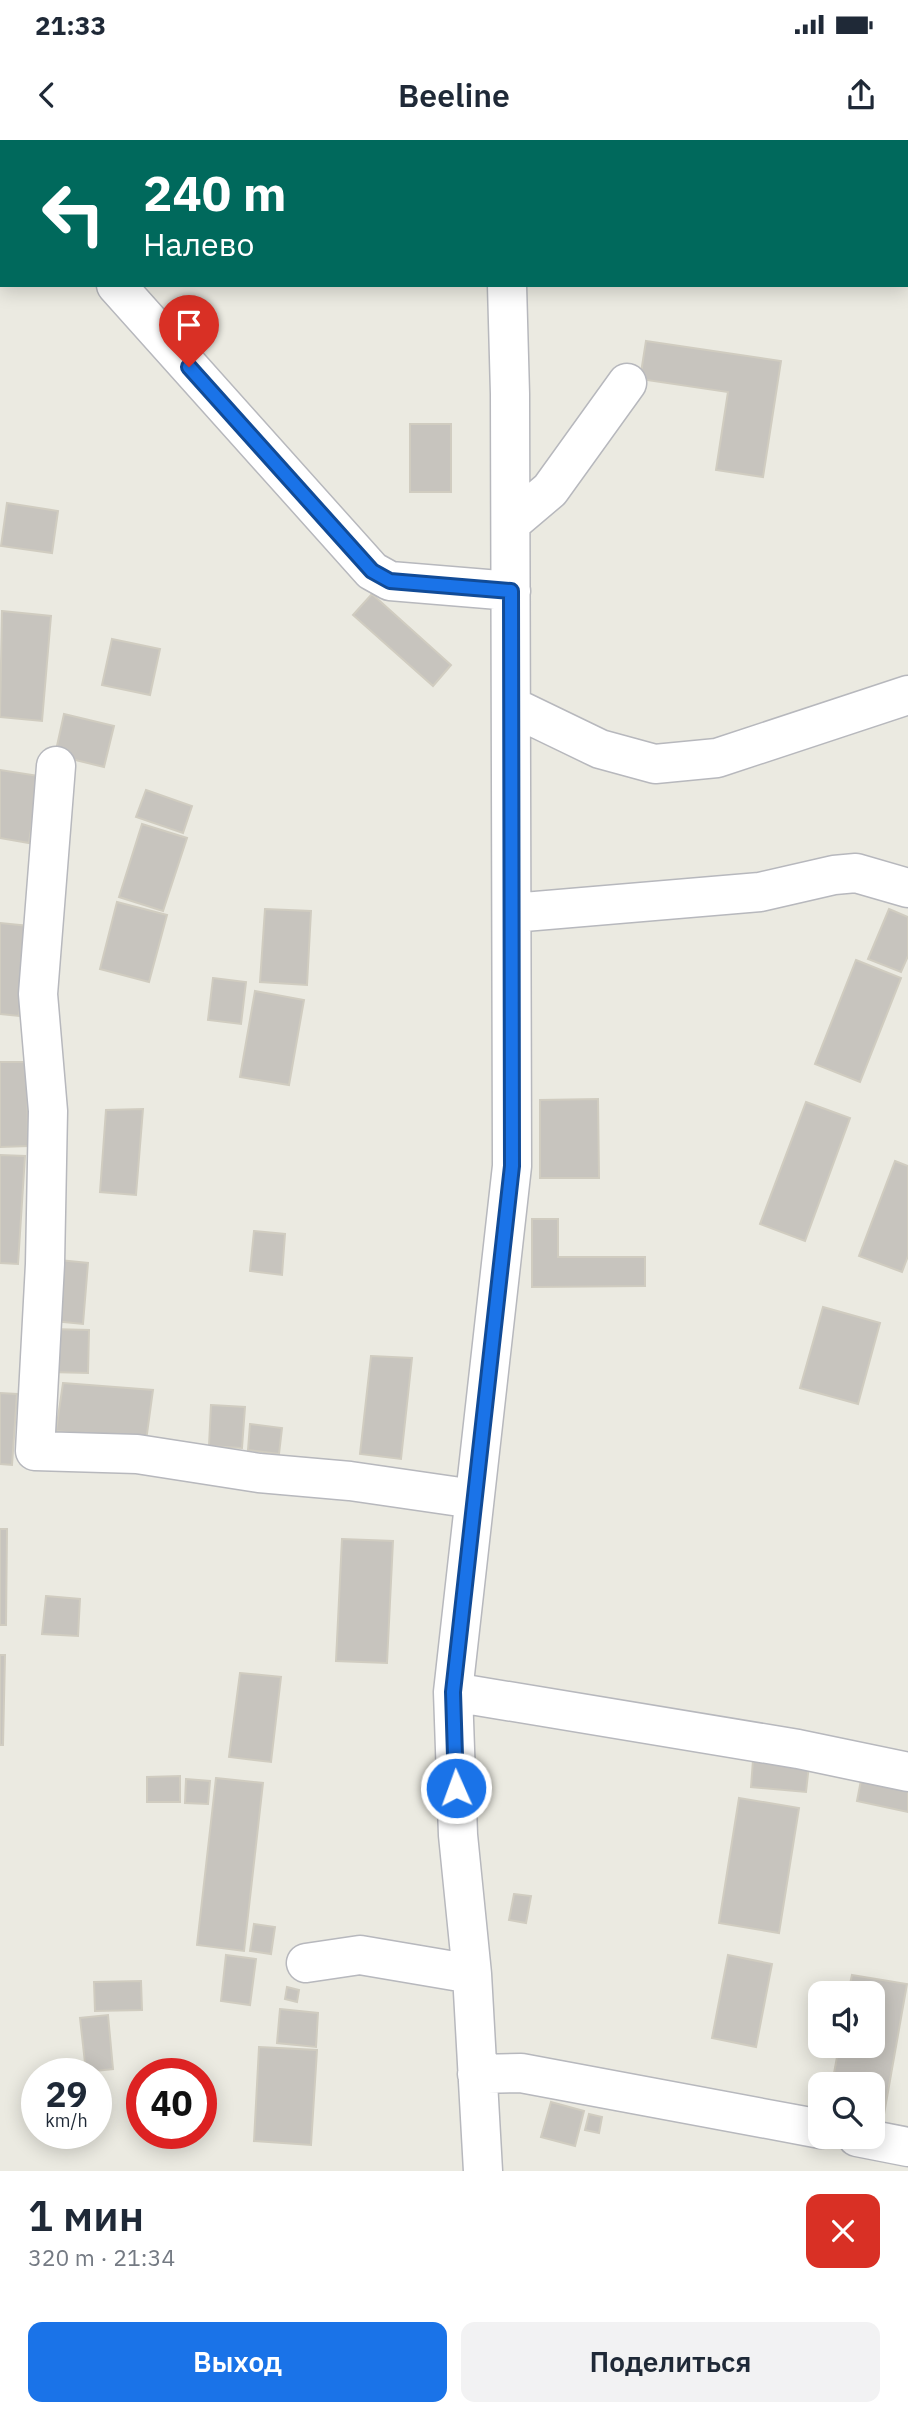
<!DOCTYPE html>
<html lang="ru">
<meta charset="utf-8">
<style>
body{margin:0;font-family:"IBM Plex Sans",sans-serif;background:#f2f2f3;color:#1f2937;height:100vh;display:flex;flex-direction:column;font-size:26px;white-space:nowrap}
*{box-sizing:border-box;margin:0}
p{font-size:23px;color:#747a83}
.icon{flex:none;width:38px;height:38px;fill:none;stroke:currentColor;stroke-width:2;stroke-linecap:round;stroke-linejoin:round}
.map{position:relative;height:2031px;overflow:hidden}
.drawer{display:flex;flex-direction:column;background:#fff;flex:1}
.drawer>*{flex:none}
.hud{position:absolute;left:0px;top:0px;width:908px;height:147px;box-shadow:0 4px 18px #0003;background:#00695c;color:#fff;overflow:hidden}
.fabs{position:absolute;left:808px;top:1841px;display:grid;gap:14px}
.fabs a{display:grid;place-items:center;width:77px;height:77px;border-radius:14px;background:#fff;box-shadow:0 4px 18px #0003;font-size:35px}
.speed{position:absolute;left:21px;top:1918px;display:flex;gap:14px;font-size:35px;font-weight:700;text-align:center}
.speed>*{display:grid;place-content:center;width:91px;height:91px;border-radius:50%;background:#fff;box-shadow:0 4px 18px #0003;line-height:1}
.speed small{font-size:18px;font-weight:400}
.speed .limit{border:10px solid #d22;background:#fff;color:#111}
.pin{position:absolute;display:grid;place-items:center;width:60px;height:60px;color:#fff;margin:-72px -30px;border-radius:50% 50% 50% 0;rotate:-45deg;box-shadow:0 0 7px #0007}
.pin .icon{rotate:45deg}
.me{position:absolute;width:77px;margin:-38px;rotate:358deg;stroke-linejoin:round;filter:drop-shadow(0 0 5px #0008)}
.turn{display:flex;align-items:center;gap:24px;height:147px;padding:0 28px;font-size:32px}
.turn .icon{width:91px;height:91px;stroke-width:2.5}
.turn b{display:block;font-size:49px;line-height:60px}
.round{display:grid;place-items:center;flex:none;width:74px;height:74px;border-radius:14px;background:#f2f2f3}
.overview{display:flex;align-items:center;justify-content:space-between;height:119px;padding:0 28px}
h1{font-size:42px;font-weight:600;line-height:52px}
.action{display:flex;gap:14px;margin-top:auto;padding:14px 28px}
.action a{flex:1;height:80px;border-radius:14px;background:#1a73e8;color:#fff;font-size:28px;font-weight:600;line-height:80px;text-align:center}
.action a+a{background:#f2f2f3;color:#1f2937}
.status{display:flex;justify-content:space-between;align-items:center;height:49px;padding:0 35px;background:#fff;direction:ltr}
.status svg{height:19px;fill:currentColor}
header{display:flex;justify-content:space-between;align-items:center;height:91px;padding:0 28px;background:#fff;font-size:32px;font-weight:600}
.map>svg:first-child{display:block}
.building{fill:#c7c4be;stroke:#d0ccc0;stroke-width:2}
.lines{fill:none;stroke-linecap:round;stroke-linejoin:round}
.minor-casing{stroke:#b7b8bd;stroke-width:41}
.minor{stroke:#fff;stroke-width:38}
.route-casing{stroke:#114b97;stroke-width:18}
.route{stroke:#1a73e8;stroke-width:12}
</style>
<div class="status"><b>21:33</b><svg viewBox="0 0 49 12"><path d="M0 12V9h3v3zM5 12V6h3v6zM10 12V3h3v9zM15 12V0h3v12zM26 1h20v11H26zM47 4h2v5h-2z"/></svg></div>
<header><svg class="icon" aria-label="back" viewBox="0 0 24 24"><path d="M15 5l-7 7 7 7"/></svg>Beeline<svg class="icon" aria-label="share" viewBox="0 0 24 24"><path d="M12 15V3M7 8l5-5 5 5M5 13v7h14v-7"/></svg></header>
<div class="map">
<svg width="908" height="2031" viewBox="0 0 908 2031">
<rect width="100%" height="100%" fill="#ebeae1"/>
<path class="building" d="M646,201L781,221L763,337L716,330L728,252L640,239Z
M410,284H451V352H410Z
M7,363L58,371L52,413L1,406Z
M372,454L451,525L433,546L353,475Z
M2,471L51,476L42,581L0,577Z
M112,499L160,509L150,555L102,545Z
M64,574L114,586L104,627L55,615Z
M0,630L39,636L29,703L0,698Z
M146,650L192,666L183,693L136,677Z
M142,684L187,698L163,771L119,757Z
M117,762L167,775L149,842L100,829Z
M265,769L311,771L307,845L260,842Z
M889,769L908,777V816L901,832L868,819Z
M0,783L29,786L19,876L0,874Z
M856,820L901,838L860,942L815,924Z
M213,838L246,842L241,884L208,880Z
M255,851L304,860L289,945L240,937Z
M0,922H27L28,1006L0,1007Z
M598,959L599,1038H540V960Z
M806,962L850,978L805,1101L760,1084Z
M143,969L136,1055L100,1052L106,970Z
M0,1015L25,1016L18,1124L0,1123Z
M895,1021L908,1026V1116L902,1132L859,1116Z
M532,1079H558V1117H645V1146L532,1147Z
M254,1091L285,1094L282,1135L250,1131Z
M59,1120L88,1123L83,1184L54,1181Z
M823,1167L880,1183L858,1264L800,1248Z
M51,1189L89,1190L88,1233L50,1232Z
M371,1216L412,1218L401,1319L360,1314Z
M63,1243L153,1250L146,1301L56,1291Z
M0,1253L17,1254L12,1325L0,1324Z
M211,1265L245,1267L242,1308L209,1306Z
M250,1284L282,1288L279,1314L248,1310Z
M0,1389H7L6,1485H0Z
M342,1399L393,1401L387,1523L336,1521Z
M46,1456L80,1459L78,1496L42,1494Z
M0,1515H5L3,1605H0Z
M240,1533L281,1537L271,1622L229,1617Z
M753,1620L809,1625L806,1652L751,1647Z
M862,1635L908,1644V1672L857,1661Z
M180,1636V1662H147V1637Z
M216,1638L263,1643L244,1811L197,1805Z
M186,1639L210,1641L208,1664L185,1663Z
M739,1658L799,1668L779,1793L719,1783Z
M514,1754L531,1756L526,1783L509,1780Z
M254,1784L275,1787L271,1814L250,1811Z
M226,1815L256,1819L250,1865L221,1861Z
M728,1815L772,1824L756,1907L712,1898Z
M852,1835L907,1844L883,1980L873,1978V1944H832L839,1906H873V1853H848Z
M141,1841L142,1870L95,1871L94,1842Z
M287,1847L299,1850L297,1862L285,1859Z
M280,1869L318,1873L316,1907L277,1903Z
M108,1875L113,1929L86,1932L80,1878Z
M259,1907L317,1910L311,2005L254,2001Z
M551,1962L584,1971L575,2006L541,1997Z
M589,1974L602,1977L599,1993L585,1990Z"/>
<g class="lines">
<defs>
<path id="minor" d="M502,0V2
M34,2L35,0
M0,20L2,21
M116,145L372,431L390,441L511,451
M511,383L550,350L627,243
M511,566L600,609L655,624L717,618L908,555
M56,626L38,854L48,971L45,1124L35,1311L137,1314L259,1333L350,1341L474,1359
M512,773L760,752L834,735L856,733L908,748
M453,1552L798,1609L908,1632
M306,1823L360,1815L472,1834
M477,1934L521,1933L821,1989
M857,1997L908,2007
M483,2031L472,1834L458,1695L453,1552L512,1026L510,254L507,145"/>
</defs>
<use href="#minor" class="minor-casing"/>
<use href="#minor" class="minor"/>
</g>
<g class="lines">
<defs>
<path id="route" d="M189,227L372,431L390,441L511,451L512,1026L453,1552L456,1648"/>
</defs>
<use href="#route" class="route-casing"/>
<use href="#route" class="route"/>
</g>
</svg>
<div class="fabs">
<a><svg class="icon" aria-label="sound" viewBox="0 0 24 24"><path d="M4 9h4l5-4v14l-5-4H4zM17 9q2 3 0 6"/></svg></a>
<a><svg class="icon" aria-label="search" viewBox="0 0 24 24"><circle cx="10" cy="10" r="6"/><path d="M15 15l6 6"/></svg></a>
</div>
<div class="speed"><div>29<small>km/h</small></div><div class="limit">40</div></div>
<div class="pin" style="left:189px;top:227px;background:#d93025"><svg class="icon" aria-label="arrive" viewBox="0 0 24 24"><path d="M6 21V4h12l-3 4 3 4H6"/></svg></div>
<svg class="me" style="left:456px;top:1648px" viewBox="-20 -20 40 40"><circle r="17" fill="#1a73e8" stroke="#fff" stroke-width="3"/><path d="M0-11L8 9 0 5-8 9z" fill="#fff"/></svg>
<div class="hud">
<div class="turn"><svg class="icon" aria-label="left" viewBox="0 0 24 24"><path d="M17 20v-9H6M10 6l-5 5 5 5"/></svg><div><b>240 m</b>Налево</div></div>
</div>
</div>
<section class="drawer">
<div class="overview"><div><h1>1 мин</h1><p>320 m · 21:34</p></div><a class="round" style="background:#d93025;color:#fff"><svg class="icon" aria-label="close" viewBox="0 0 24 24"><path d="M6 6l12 12M18 6L6 18"/></svg></a></div>
<div class="action"><a>Выход</a><a>Поделиться</a></div>
</section>
